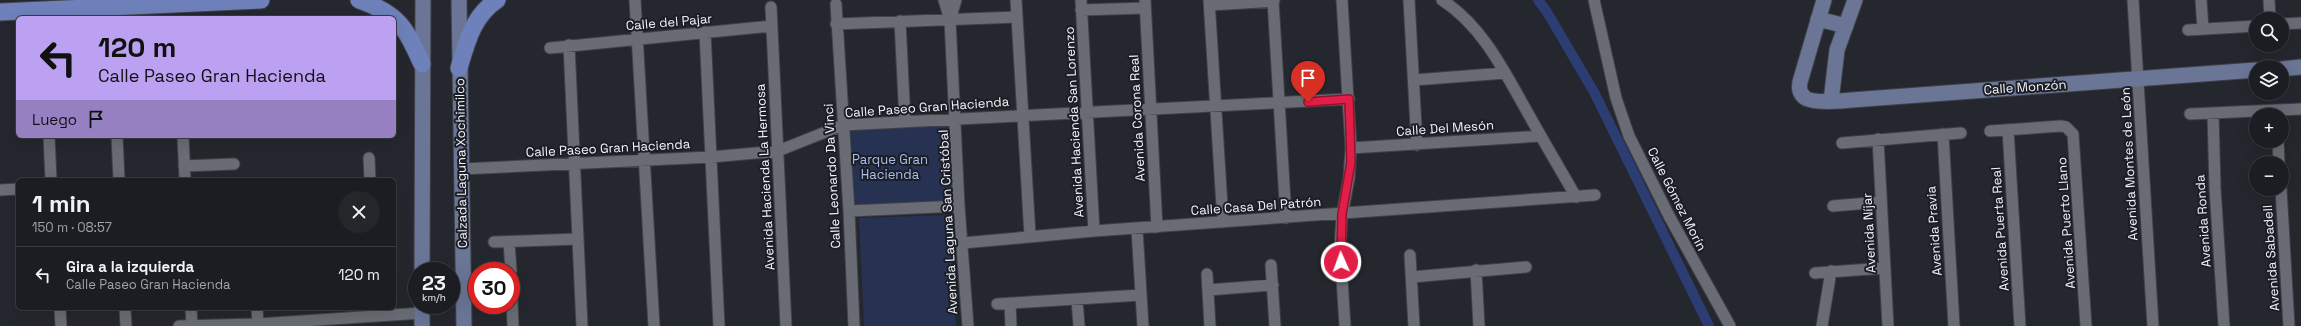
<!DOCTYPE html>
<html lang="es">
<meta charset="utf-8">
<style>
body{margin:0;font-family:"Space Grotesk",sans-serif;background:#25262a;color:#f1f3f6;height:100vh;display:flex;flex-direction:column;font-size:15px;white-space:nowrap}
*{box-sizing:border-box;margin:0}
p{font-size:13px;color:#a0a2a5}
.icon{flex:none;width:22px;height:22px;fill:none;stroke:currentColor;stroke-width:2;stroke-linecap:round;stroke-linejoin:round}
.map{position:relative;flex:1;overflow:hidden}
.drawer{position:absolute;left:16px;top:178px;width:380px;height:132px;display:flex;flex-direction:column;background:#1c1d22;border-radius:6px;box-shadow:0 4px 16px #0002,0 0 0 1px #3a3b40}
.drawer>*{flex:none}
.banner{position:absolute;left:16px;top:16px;width:380px;height:122px;border-radius:6px;box-shadow:0 4px 16px #0002,0 0 0 1px #3a3b40;background:#bca0f2;color:#111;overflow:hidden}
.controls{position:absolute;left:2249px;top:12px;display:grid;gap:8px}
.controls a{display:grid;place-items:center;width:40px;height:40px;border-radius:50%;background:#1c1d22;box-shadow:0 4px 16px #0002,0 0 0 1px #3a3b40;font-size:20px}
.speed{position:absolute;left:408px;top:262px;display:flex;gap:8px;font-size:20px;font-weight:700;text-align:center}
.speed>*{display:grid;place-content:center;width:52px;height:52px;border-radius:50%;background:#1c1d22;box-shadow:0 4px 16px #0002,0 0 0 1px #3a3b40;line-height:1}
.speed small{font-size:10px;font-weight:400}
.speed .limit{border:6px solid #d22;background:#fff;color:#111}
.pin{position:absolute;display:grid;place-items:center;width:34px;height:34px;color:#fff;margin:-41px -17px;border-radius:50% 50% 50% 0;rotate:-45deg;box-shadow:0 0 4px #0007}
.pin .icon{rotate:45deg}
.me{position:absolute;width:44px;margin:-22px;rotate:358deg;stroke-linejoin:round;filter:drop-shadow(0 0 3px #0008)}
.turn{display:flex;align-items:center;gap:14px;height:84px;padding:0 16px;font-size:18px}
.turn .icon{width:52px;height:52px;stroke-width:2.5}
.turn b{display:block;font-size:28px;line-height:34px}
.then{display:flex;align-items:center;height:38px;padding:0 16px;background:#0003;gap:8px;font-size:15px}
.round{display:grid;place-items:center;flex:none;width:42px;height:42px;border-radius:21px;background:#25262a}
.summary{display:flex;align-items:center;justify-content:space-between;height:68px;padding:0 16px}
h1{font-size:24px;font-weight:600;line-height:30px}
ul{padding:0;list-style:none}
li{display:flex;align-items:center;gap:12px;height:56px;padding:0 16px;border-top:1px solid #3a3b40}
li div{flex:1}
li b{display:block;font-size:15px}
li em{font-style:normal}
.map>svg:first-child{display:block}
.green{fill:#273252}
.lines{fill:none;stroke-linecap:round;stroke-linejoin:round}
.canal{stroke:#2c3d73;stroke-width:10}
.street-casing{stroke:#404248;stroke-width:13}
.secondary-casing{stroke:#404248;stroke-width:17}
.primary-casing{stroke:#404248;stroke-width:19}
.street{stroke:#696c74;stroke-width:11}
.secondary{stroke:#6b7697;stroke-width:15}
.primary{stroke:#6e81ba;stroke-width:17}
.route-casing{stroke:#92132f;stroke-width:10}
.route{stroke:#e11d48;stroke-width:7}
.labels{text-anchor:middle;dominant-baseline:central;stroke-width:4;stroke-linejoin:round;paint-order:stroke}
.street-label{font-size:13px;fill:#f1f3f8;stroke:#1b1e25}
.park-label{font-size:13px;fill:#abbef0;stroke:#1b1e25}
</style>
<div class="map">
<svg width="2301" height="326" viewBox="0 0 2301 326">
<rect width="100%" height="100%" fill="#25272e"/>
<path class="green" d="M952,123L956,202L853,208L847,129Z
M949,215L956,326H864L859,218Z"/>
<g class="lines">
<path class="canal" d="M1538,0L1547,12L1594,92L1709,326"/>
<defs>
<path id="street" d="M635,0L654,326
M944,0L950,20L959,206L968,326
M1016,0L1030,236
M1081,0L1094,231
M1145,0L1157,227
M1209,0L1223,222
M1273,0L1286,218
M1342,0L1351,148L1349,178L1342,215L1340,247L1345,326
M1409,0L1417,145
M1442,0C1483,26 1505,73 1529,115C1544,142 1560,169 1576,197
M1594,0L1616,98L1629,136L1669,216L1730,326
M2133,0L2153,326
M2201,0L2203,29
M2269,0L2270,19
M836,4L849,211L854,326
M1210,5L1274,1
M771,7L786,326
M1081,10L1145,8
M950,20L956,0
M900,21L905,121
M836,24L1017,17
M2282,24L2301,23
M2188,30L2256,26
M705,32L719,326
M569,45L582,326
M550,48L772,26
M1414,80L1505,73
M2190,114L2301,109
M2213,114L2215,188L2224,326
M2008,130L2020,326
M1990,131L2061,126L2066,127L2073,134L2086,326
M1943,134L1954,326
M49,136L51,180
M117,136L119,180
M183,136L185,180
M1878,139L1888,326
M2278,141L2279,163
M1842,143L1961,133
M1351,148L1540,136
M369,158L370,180
M184,166L234,164
M462,169L711,157L778,151L843,125L1349,99
M2281,189L2289,326
M0,190L18,189
M1833,206L1881,202
M849,211L959,206
M1137,229L1143,326
M494,242L578,239
M509,242L511,271
M963,243L1094,231L1595,195
M1410,255L1414,326
M1271,265L1275,326
M1476,270L1479,326
M1815,273L1885,268
M1207,274L1210,326
M511,277L513,326
M1412,277L1526,267
M1208,290L1273,285
M1077,299L1079,326
M1010,303L1011,326
M997,304L1141,295
M60,308L61,326
M125,308L126,326
M191,308L192,326
M257,308L258,326
M179,326L258,324L422,313
M1822,326L1831,271"/>
<path id="secondary" d="M459,0L464,326
M1824,0L1800,82C1799,88 1799,92 1804,97C1813,105 1852,100 1865,99L2256,70
M1818,19L1846,26
M2282,69L2301,67
M1831,101L1837,50L1855,0
M422,271L423,0
M422,305V326"/>
<path id="primary" d="M359,0C399,14 405,27 422,64
M0,12L261,0
M459,68C467,41 473,16 497,0"/>
</defs>
<use href="#street" class="street-casing"/>
<use href="#secondary" class="secondary-casing"/>
<use href="#primary" class="primary-casing"/>
<use href="#street" class="street"/>
<use href="#secondary" class="secondary"/>
<use href="#primary" class="primary"/>
</g>
<g class="lines">
<defs>
<path id="route" d="M1308,102L1349,99L1351,162L1342,214L1341,262"/>
</defs>
<use href="#route" class="route-casing"/>
<use href="#route" class="route"/>
</g>
<g class="labels">
<g class="street-label">
<text transform="translate(669 22) rotate(-5)">Calle del Pajar</text>
<text transform="translate(2025 87) rotate(-4)">Calle Monzón</text>
<text transform="translate(927 107) rotate(-4)">Calle Paseo Gran Hacienda</text>
<text transform="translate(1137 118) rotate(-93)">Avenida Corona Real</text>
<text transform="translate(1074 122) rotate(-93)">Avenida Hacienda San Lorenzo</text>
<text transform="translate(1445 128) rotate(-4)">Calle Del Mesón</text>
<text transform="translate(608 148) rotate(-3)">Calle Paseo Gran Hacienda</text>
<text transform="translate(461 163) rotate(-91)">Calzada Laguna Xochimilco</text>
<text transform="translate(2129 164) rotate(-93)">Avenida Montes de León</text>
<text transform="translate(832 176) rotate(-93)">Calle Leonardo Da Vinci</text>
<text transform="translate(765 177) rotate(-93)">Avenida Hacienda La Hermosa</text>
<text transform="translate(1677 199) rotate(63)">Calle Gómez Morín</text>
<text transform="translate(1256 206) rotate(-4)">Calle Casa Del Patrón</text>
<text transform="translate(2203 221) rotate(-94)">Avenida Ronda</text>
<text transform="translate(948 222) rotate(-93)">Avenida Laguna San Cristóbal</text>
<text transform="translate(2066 223) rotate(-94)">Avenida Puerto Llano</text>
<text transform="translate(2000 229) rotate(-94)">Avenida Puerta Real</text>
<text transform="translate(1934 231) rotate(-94)">Avenida Pravia</text>
<text transform="translate(1869 233) rotate(-93)">Avenida Níjar</text>
<text transform="translate(2271 258) rotate(-94)">Avenida Sabadell</text>
</g>
<g class="park-label">
<text x="890" y="159">Parque Gran<tspan x="890" dy="15">Hacienda</tspan></text>
</g>
</g>
</svg>
<div class="controls">
<a><svg class="icon" aria-label="search" viewBox="0 0 24 24"><circle cx="10" cy="10" r="6"/><path d="M15 15l6 6"/></svg></a>
<a><svg class="icon" aria-label="layers" viewBox="0 0 24 24"><path d="M12 4l9 5-9 5-9-5zM3 14l9 5 9-5"/></svg></a>
<a>+</a>
<a>−</a>
</div>
<div class="speed"><div>23<small>km/h</small></div><div class="limit">30</div></div>
<div class="pin" style="left:1308px;top:102px;background:#d93025"><svg class="icon" aria-label="arrive" viewBox="0 0 24 24"><path d="M6 21V4h12l-3 4 3 4H6"/></svg></div>
<svg class="me" style="left:1341px;top:262px" viewBox="-20 -20 40 40"><circle r="17" fill="#e11d48" stroke="#fff" stroke-width="3"/><path d="M0-11L8 9 0 5-8 9z" fill="#fff"/></svg>
<div class="banner">
<div class="turn"><svg class="icon" aria-label="left" viewBox="0 0 24 24"><path d="M17 20v-9H6M10 6l-5 5 5 5"/></svg><div><b>120 m</b>Calle Paseo Gran Hacienda</div></div>
<div class="then">Luego<svg class="icon" aria-label="arrive" viewBox="0 0 24 24"><path d="M6 21V4h12l-3 4 3 4H6"/></svg></div>
</div>
<section class="drawer">
<div class="summary"><div><h1>1 min</h1><p>150 m · 08:57</p></div><a class="round"><svg class="icon" aria-label="close" viewBox="0 0 24 24"><path d="M6 6l12 12M18 6L6 18"/></svg></a></div>
<ul>
<li><svg class="icon" aria-label="left" viewBox="0 0 24 24"><path d="M17 20v-9H6M10 6l-5 5 5 5"/></svg><div><b>Gira a la izquierda</b><p>Calle Paseo Gran Hacienda</p></div><em>120 m</em></li>
</ul>
</section>
</div>
